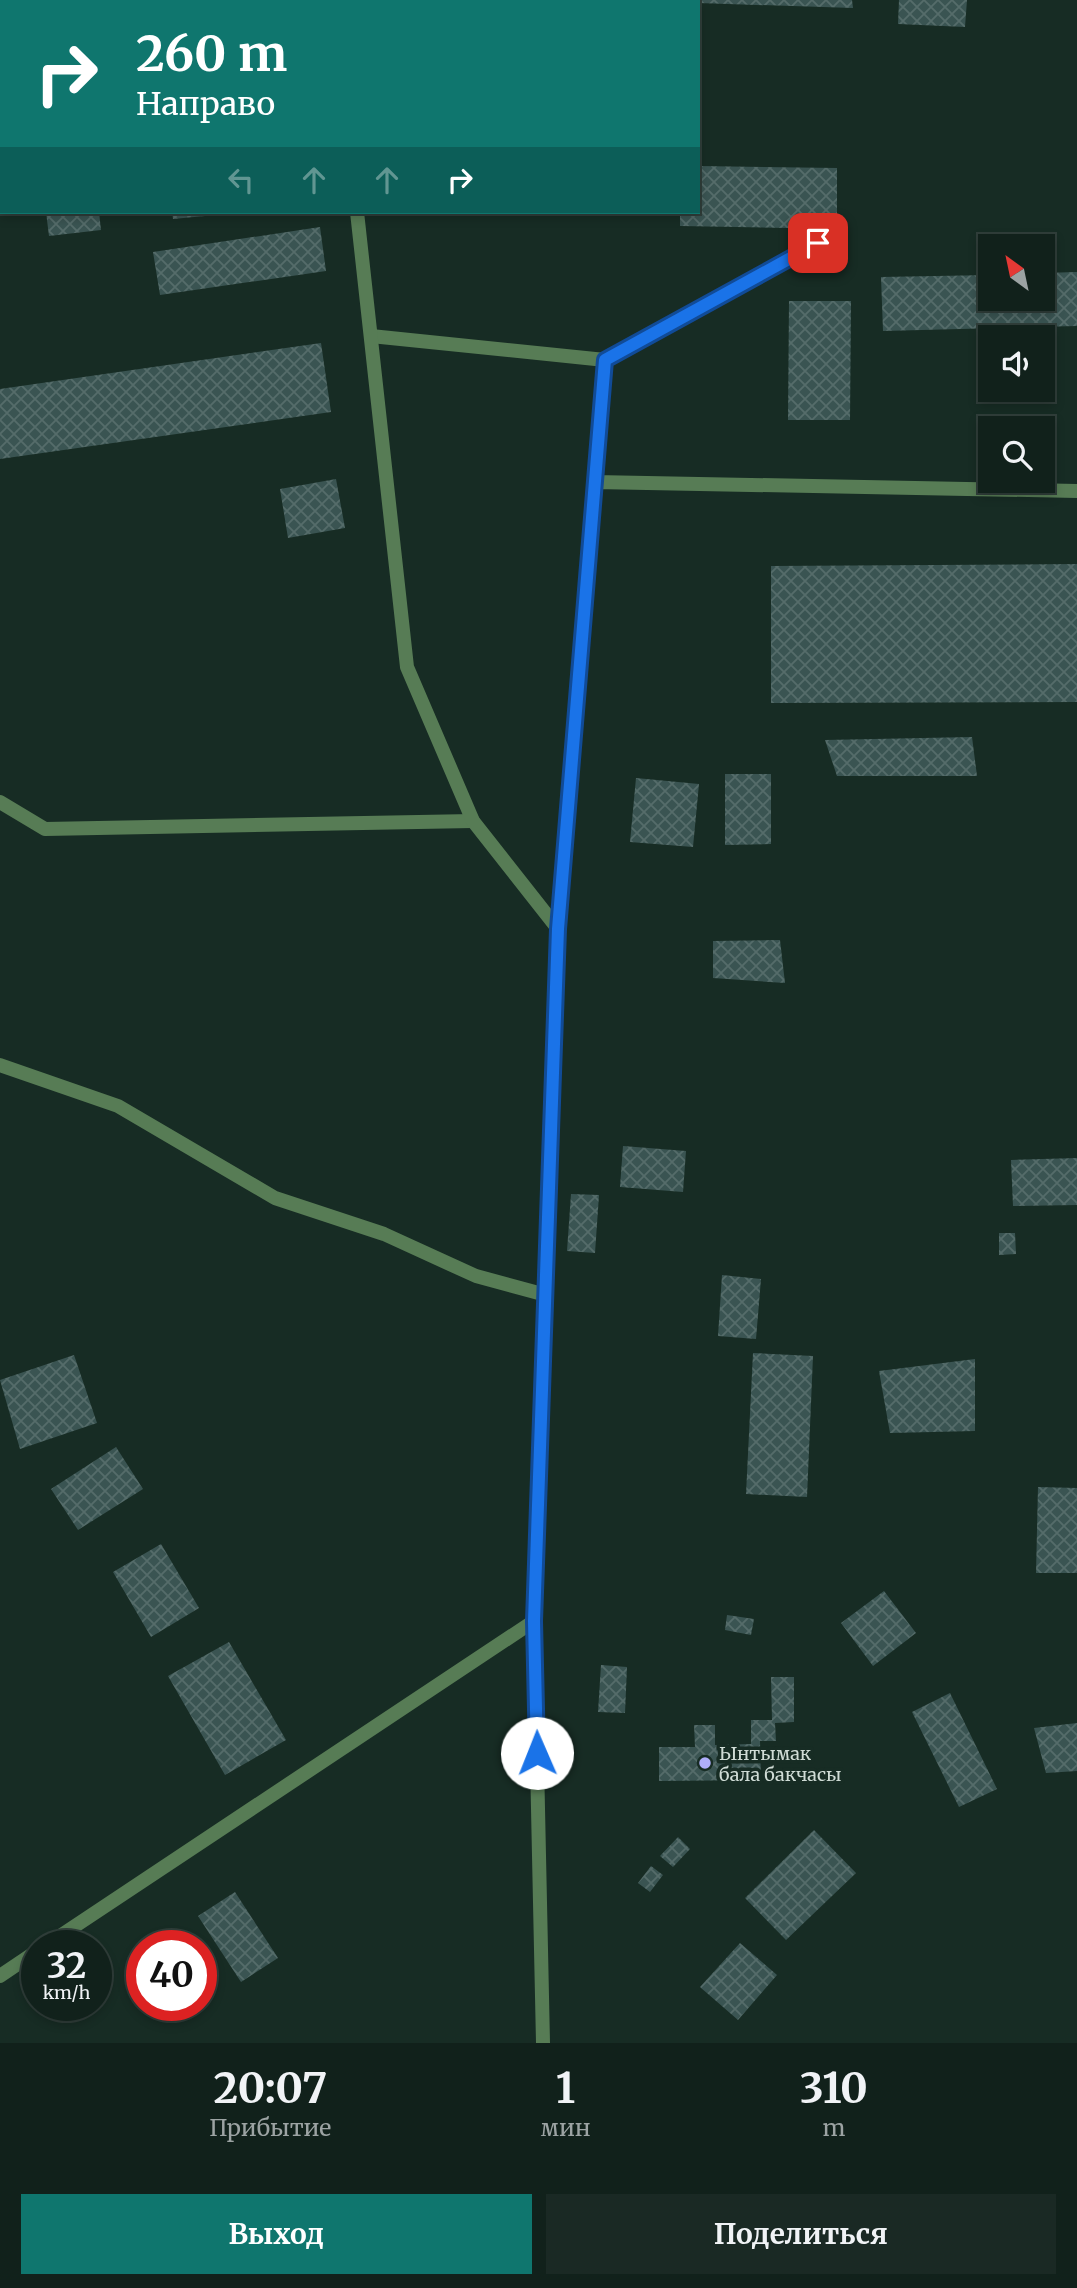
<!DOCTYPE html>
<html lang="ru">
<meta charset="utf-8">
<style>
body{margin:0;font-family:Merriweather,serif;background:#1a2924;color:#f1f3f6;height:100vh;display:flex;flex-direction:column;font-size:26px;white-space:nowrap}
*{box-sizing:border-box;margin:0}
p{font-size:23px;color:#9ca3a3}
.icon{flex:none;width:38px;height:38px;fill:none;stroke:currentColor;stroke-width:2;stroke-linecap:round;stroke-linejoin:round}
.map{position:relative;height:2043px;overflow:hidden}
.details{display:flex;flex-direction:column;background:#11211b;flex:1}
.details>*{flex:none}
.top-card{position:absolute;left:0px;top:0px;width:700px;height:214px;box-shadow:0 4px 10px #0003,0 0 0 2px #303e3a;background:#0f766e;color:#fff;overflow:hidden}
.needle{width:46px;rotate:327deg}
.buttons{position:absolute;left:978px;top:234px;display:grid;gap:14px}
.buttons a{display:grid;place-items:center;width:77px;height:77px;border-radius:0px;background:#11211b;box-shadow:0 4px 10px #0003,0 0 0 2px #303e3a;font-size:35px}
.speed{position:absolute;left:21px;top:1930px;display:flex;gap:14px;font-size:35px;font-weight:700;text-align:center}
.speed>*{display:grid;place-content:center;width:91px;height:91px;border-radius:50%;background:#11211b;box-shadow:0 4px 10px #0003,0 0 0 2px #303e3a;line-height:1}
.speed small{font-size:18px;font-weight:400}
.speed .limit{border:10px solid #d22;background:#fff;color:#111}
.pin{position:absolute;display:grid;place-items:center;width:60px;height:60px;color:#fff;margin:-30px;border-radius:14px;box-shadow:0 4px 10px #0006}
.me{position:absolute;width:77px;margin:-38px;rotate:359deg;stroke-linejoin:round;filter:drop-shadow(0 0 5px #0008)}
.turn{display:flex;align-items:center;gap:24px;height:147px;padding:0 21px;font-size:32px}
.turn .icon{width:91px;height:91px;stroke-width:2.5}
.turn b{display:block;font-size:49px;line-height:60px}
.lanes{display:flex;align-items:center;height:66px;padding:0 21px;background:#0003;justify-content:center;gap:35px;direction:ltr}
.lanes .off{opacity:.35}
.eta{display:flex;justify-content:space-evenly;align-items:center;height:119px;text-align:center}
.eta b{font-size:42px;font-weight:700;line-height:49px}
.cta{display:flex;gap:14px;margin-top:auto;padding:14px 21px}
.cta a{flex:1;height:80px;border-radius:0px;background:#0f766e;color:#fff;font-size:28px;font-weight:700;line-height:80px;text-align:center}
.cta a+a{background:#1a2924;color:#f1f3f6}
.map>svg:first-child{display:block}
.building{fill:url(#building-cross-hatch)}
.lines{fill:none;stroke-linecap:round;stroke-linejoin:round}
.minor{stroke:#577c55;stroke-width:14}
.tertiary{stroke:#577c55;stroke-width:14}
.route-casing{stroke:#114b97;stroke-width:18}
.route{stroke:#1a73e8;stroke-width:12}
.poi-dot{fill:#afaefa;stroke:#172c24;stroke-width:2.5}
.labels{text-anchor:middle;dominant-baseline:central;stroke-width:7;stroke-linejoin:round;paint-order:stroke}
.poi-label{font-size:18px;fill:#d0dcd6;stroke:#172c24;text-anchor:start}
</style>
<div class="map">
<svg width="1077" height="2043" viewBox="0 0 1077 2043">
<defs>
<pattern id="building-cross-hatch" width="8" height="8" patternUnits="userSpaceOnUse" patternTransform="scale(1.75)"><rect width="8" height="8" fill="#3a5452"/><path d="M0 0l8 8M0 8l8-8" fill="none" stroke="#556c6a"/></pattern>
</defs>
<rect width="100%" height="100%" fill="#172c24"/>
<path class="building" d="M698,0H852L853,8L698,3Z
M899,0H967L965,27L898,24Z
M698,166L837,168V229L680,226V212H698Z
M46,212H99L101,230L49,236Z
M172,212H226V214L173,219Z
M320,227L326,271L160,295L153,252Z
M1077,272V326L883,331L881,277L990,275V299H1043V273Z
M789,301H851L850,420H788Z
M321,343L331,412L0,459V389Z
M336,479L345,528L288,538L280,489Z
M1077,564V702L771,703V566Z
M972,737L977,776H837L825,740Z
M725,774H771V844L725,845Z
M636,778L699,784L693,847L630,842Z
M780,940L785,983L713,978V941Z
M623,1146L686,1151L683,1192L620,1187Z
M1077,1158V1205L1013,1206L1011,1160Z
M571,1194L599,1195L595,1253L567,1251Z
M999,1233H1015L1016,1254L999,1255Z
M722,1275L761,1279L756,1339L718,1336Z
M753,1353L813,1356L807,1497L746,1494Z
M74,1355L97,1423L20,1449L0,1380Z
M975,1359V1431L890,1433L879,1371Z
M116,1447L143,1489L78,1530L51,1489Z
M1038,1487L1077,1488V1573H1036Z
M161,1544L199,1608L151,1637L113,1572Z
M884,1591L916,1633L873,1666L841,1623Z
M727,1615L754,1619L751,1635L725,1630Z
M229,1642L286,1740L225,1775L168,1676Z
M601,1665L627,1667L625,1713L598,1712Z
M771,1677H794V1722L775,1723L776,1741H760L761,1780L659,1781V1747H695L694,1725H715V1745L751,1744V1720H772Z
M950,1693L997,1789L959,1807L912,1712Z
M1077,1723V1771L1046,1773L1034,1728Z
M814,1830L856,1873L786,1940L745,1898Z
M678,1837L690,1849L673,1867L660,1856Z
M651,1866L663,1875L650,1892L638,1883Z
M235,1892L278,1958L241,1982L198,1916Z
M740,1943L777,1975L738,2020L700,1987Z"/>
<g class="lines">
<path class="minor" d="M371,336L605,360L818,243
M595,482L1077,491
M0,802L45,829L473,821
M558,929L605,360
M0,1065L118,1106L275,1198L384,1234L476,1276L546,1295
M45,1946L534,1621
M0,1976L37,1951"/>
<path class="tertiary" d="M334,0V2
M357,212L407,667L473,821L558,929L534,1621L543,2043"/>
</g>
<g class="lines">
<defs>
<path id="route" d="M537,1753L534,1621L558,929L605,360L818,243"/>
</defs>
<use href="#route" class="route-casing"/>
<use href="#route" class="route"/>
</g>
<circle class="poi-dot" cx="705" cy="1763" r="7"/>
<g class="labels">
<g class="poi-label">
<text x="719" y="1753">Ынтымак<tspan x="719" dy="21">бала бакчасы</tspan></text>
</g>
</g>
</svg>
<div class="buttons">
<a><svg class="needle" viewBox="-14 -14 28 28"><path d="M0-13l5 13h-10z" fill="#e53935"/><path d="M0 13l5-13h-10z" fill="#9ca3a3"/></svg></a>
<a><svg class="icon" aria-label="sound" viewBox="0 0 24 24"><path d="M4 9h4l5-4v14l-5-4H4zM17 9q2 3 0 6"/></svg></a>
<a><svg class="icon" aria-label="search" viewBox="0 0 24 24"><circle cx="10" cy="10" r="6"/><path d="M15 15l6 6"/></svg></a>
</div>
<div class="speed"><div>32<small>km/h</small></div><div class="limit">40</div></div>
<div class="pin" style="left:818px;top:243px;background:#d93025"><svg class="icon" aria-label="arrive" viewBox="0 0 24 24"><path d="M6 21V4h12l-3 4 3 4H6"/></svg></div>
<svg class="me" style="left:537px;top:1753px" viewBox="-20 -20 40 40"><circle r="19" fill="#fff"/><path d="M0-13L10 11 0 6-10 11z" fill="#1a73e8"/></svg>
<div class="top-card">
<div class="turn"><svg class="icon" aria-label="right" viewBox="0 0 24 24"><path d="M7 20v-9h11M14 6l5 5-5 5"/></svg><div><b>260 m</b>Направо</div></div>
<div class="lanes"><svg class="icon off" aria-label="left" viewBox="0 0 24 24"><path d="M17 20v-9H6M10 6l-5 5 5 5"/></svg><svg class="icon off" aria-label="ahead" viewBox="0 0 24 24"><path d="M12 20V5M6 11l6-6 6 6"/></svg><svg class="icon off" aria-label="ahead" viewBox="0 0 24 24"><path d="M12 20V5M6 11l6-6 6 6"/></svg><svg class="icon" aria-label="right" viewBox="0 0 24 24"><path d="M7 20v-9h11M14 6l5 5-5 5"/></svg></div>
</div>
</div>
<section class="details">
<div class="eta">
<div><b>20:07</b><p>Прибытие</p></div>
<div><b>1</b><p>мин</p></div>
<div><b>310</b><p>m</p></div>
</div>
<div class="cta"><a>Выход</a><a>Поделиться</a></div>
</section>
